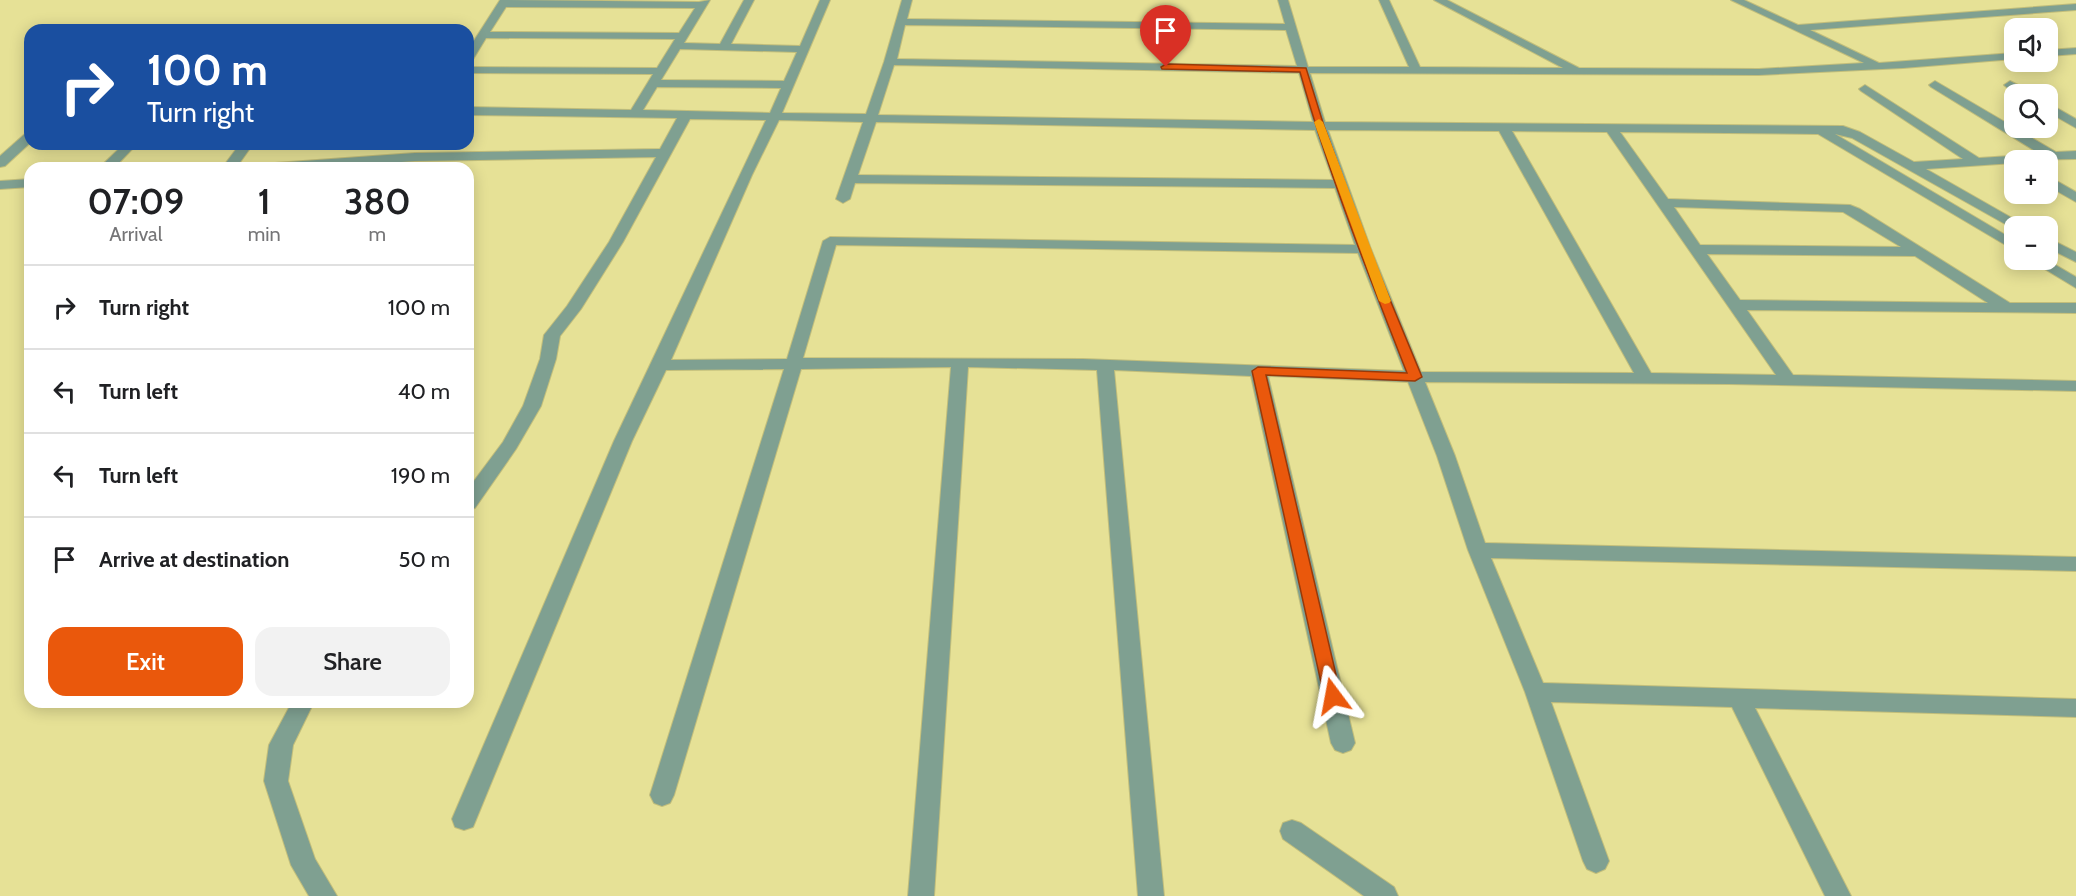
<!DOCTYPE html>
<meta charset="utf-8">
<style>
body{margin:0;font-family:Cabin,sans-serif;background:#f2f2f2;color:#202124;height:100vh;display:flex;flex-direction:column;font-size:22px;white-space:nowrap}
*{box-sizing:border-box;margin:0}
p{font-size:20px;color:#757577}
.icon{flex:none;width:33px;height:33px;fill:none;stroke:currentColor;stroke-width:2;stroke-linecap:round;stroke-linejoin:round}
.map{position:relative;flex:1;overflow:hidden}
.panel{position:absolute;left:24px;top:162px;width:450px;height:546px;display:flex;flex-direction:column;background:#fff;border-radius:18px;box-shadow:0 3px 15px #0003}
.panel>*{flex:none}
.top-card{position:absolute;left:24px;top:24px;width:450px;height:126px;border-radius:18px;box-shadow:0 3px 15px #0003;background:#1a4fa0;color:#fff;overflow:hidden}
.buttons{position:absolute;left:2004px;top:18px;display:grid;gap:12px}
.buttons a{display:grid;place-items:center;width:54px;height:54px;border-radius:12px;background:#fff;box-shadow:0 3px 15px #0003;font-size:30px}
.pin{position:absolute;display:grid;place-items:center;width:51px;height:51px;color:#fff;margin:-62px -26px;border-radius:50% 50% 50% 0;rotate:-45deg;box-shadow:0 0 6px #0007}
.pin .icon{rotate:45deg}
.me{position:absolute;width:66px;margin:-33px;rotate:347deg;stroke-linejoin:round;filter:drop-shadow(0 0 4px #0008)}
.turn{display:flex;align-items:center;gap:21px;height:126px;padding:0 24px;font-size:27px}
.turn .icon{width:78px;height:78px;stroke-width:2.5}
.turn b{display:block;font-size:42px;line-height:51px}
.eta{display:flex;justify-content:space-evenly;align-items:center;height:102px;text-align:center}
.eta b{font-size:36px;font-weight:600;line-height:42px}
.primary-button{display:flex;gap:12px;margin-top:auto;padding:12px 24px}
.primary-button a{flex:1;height:69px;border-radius:18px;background:#ea580c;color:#fff;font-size:24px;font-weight:600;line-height:69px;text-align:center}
.primary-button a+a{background:#f2f2f2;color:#202124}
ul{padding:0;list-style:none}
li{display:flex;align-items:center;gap:18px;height:84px;padding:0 24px;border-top:2px solid #e0e0e0}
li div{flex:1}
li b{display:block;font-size:22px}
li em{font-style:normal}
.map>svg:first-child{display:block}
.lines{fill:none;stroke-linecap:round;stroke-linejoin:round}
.minor-casing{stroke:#c2be7b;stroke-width:2}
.minor{fill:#7fa091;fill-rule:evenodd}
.route{fill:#ea580c;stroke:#983908;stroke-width:1.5}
.slow{fill:#f59e0b}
</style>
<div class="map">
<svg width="2076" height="896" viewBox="0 0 2076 896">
<rect width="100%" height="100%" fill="#e6e196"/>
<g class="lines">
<defs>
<path id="minor" d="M500,0L699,2L710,0L684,43L720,44L744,0H754L731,44L800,46L820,0H830L782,113L866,114L884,62L902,0H912L907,19L1285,24L1278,0H1288L1308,67H1409L1379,0H1389L1420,67L1563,68L1434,0H1447L1579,68L1759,69L1864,63L1731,0H1744L1798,25L2076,4V10L1810,30L1879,63L2014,53V59L1903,68L1759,75L1310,73L1325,122L1843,126L1860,132L1914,162L1963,159L1861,91L1859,89L1865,85L1979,158L2040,154L1931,87L1929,85L1935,81L2056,152L2076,151V159L2014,160V163L1926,169L2026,226H2014V229L1852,138L1835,134L2014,240V250L1818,134L1620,132L1668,199L1850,205L1860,209L2010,303H2076V313L1747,310L1793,375L2076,381V391L1729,384L1425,382L1455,456L1485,543L2076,557V571L1491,558L1543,683L2076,699V717L1755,708L1851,896H1825L1732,707L1551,702L1609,861L1605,869L1596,873L1587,869L1583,861L1525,692L1468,550L1437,456L1408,382L1268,376L1355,743L1351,750L1343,753L1335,750L1331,743L1251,376L1114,370L1164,896H1138L1097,370L968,367L934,896H908L951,367L801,369L674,795L670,803L662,806L654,803L650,795L784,369L666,370L632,441L473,827L464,830L455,827L452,819L614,441L766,120L690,119L623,242L581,309L560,336L556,359L541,406L516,449L475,508L468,510V489L503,442L523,406L540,359L544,335L567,306L609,242L656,157L415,161L316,168H254L261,164L415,153L660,149L677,118L468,115V107L631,110L653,74L468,73V67L657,68L675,39L486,38L472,61L468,62V50ZM506,7L695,8L679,33L490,32ZM905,25L1286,30L1297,66L897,59ZM680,49L797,52L784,81L661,80ZM894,65L1299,73L1313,122L878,115ZM657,87L781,88L770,113L643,110ZM779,120L863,122L836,199L843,203L850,199L855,183L1335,188L1355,245L830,237L823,241L787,359L671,360L752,175ZM876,122L1315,130L1333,180L858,175ZM1328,130L1499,131L1634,373L1421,372L1371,249ZM1512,131L1607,132L1776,375L1651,373ZM1674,207L1843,212L1901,247L1700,245ZM836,245L1358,253L1404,371L1083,359L803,358ZM1707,254L1915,256L1988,303L1740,300Z
M2076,48V54L2048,56V50Z
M2010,81L2030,91L2032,94C2021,95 2012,93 2004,85Z
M2048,103L2076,119V128L2048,112Z
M30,132V143L5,166L0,167V156L26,133Z
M124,144H137L114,168H99Z
M240,144H253L236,168H222Z
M2048,176L2076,192V202L2048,186Z
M30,179V187L0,189V181Z
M2048,238L2076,252V262L2048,248Z
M2030,260H2047L2076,277V288Z
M292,702H314L293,745L288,781L315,859L337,896H309L291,865L264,781L269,745Z
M1292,820L1301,823L1394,887L1398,896H1364L1283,839L1280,831L1283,823Z"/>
</defs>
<use href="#minor" class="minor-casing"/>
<use href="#minor" class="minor"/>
</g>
<path class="route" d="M1166,64L1306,68L1324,126L1369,249L1422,377L1415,381L1266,375L1341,696L1339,701L1333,703L1327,701L1324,696L1252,371L1258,367L1407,373C1368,274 1329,175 1300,72L1162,69L1161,67Z"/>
<path class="slow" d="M1319,119L1323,122L1391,301L1389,303L1385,304L1379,301L1314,122Z"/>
</svg>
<div class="buttons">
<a><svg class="icon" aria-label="sound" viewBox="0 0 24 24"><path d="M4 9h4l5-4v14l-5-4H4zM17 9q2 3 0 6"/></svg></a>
<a><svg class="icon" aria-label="search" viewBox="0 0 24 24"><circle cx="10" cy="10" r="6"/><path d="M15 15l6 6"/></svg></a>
<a>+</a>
<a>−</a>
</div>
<div class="pin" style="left:1166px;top:67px;background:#d93025"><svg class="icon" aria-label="arrive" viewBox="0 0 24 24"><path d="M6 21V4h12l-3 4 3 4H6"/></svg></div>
<svg class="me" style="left:1333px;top:696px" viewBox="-20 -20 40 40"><path d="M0-17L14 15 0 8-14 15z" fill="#ea580c" stroke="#fff" stroke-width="4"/></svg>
<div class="top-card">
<div class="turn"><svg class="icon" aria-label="right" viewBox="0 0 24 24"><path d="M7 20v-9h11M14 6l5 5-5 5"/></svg><div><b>100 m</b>Turn right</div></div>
</div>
<section class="panel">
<div class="eta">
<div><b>07:09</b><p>Arrival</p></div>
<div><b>1</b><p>min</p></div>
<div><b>380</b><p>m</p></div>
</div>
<ul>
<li><svg class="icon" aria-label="right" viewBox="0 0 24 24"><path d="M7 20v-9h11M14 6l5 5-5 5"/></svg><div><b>Turn right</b></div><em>100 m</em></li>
<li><svg class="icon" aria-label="left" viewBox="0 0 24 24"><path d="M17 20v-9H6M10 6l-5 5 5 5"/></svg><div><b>Turn left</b></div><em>40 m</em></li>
<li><svg class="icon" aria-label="left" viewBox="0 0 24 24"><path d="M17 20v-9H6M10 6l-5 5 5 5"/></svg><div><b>Turn left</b></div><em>190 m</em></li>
<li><svg class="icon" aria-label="arrive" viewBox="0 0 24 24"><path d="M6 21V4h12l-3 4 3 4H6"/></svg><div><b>Arrive at destination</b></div><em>50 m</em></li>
</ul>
<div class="primary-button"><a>Exit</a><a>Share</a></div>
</section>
</div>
